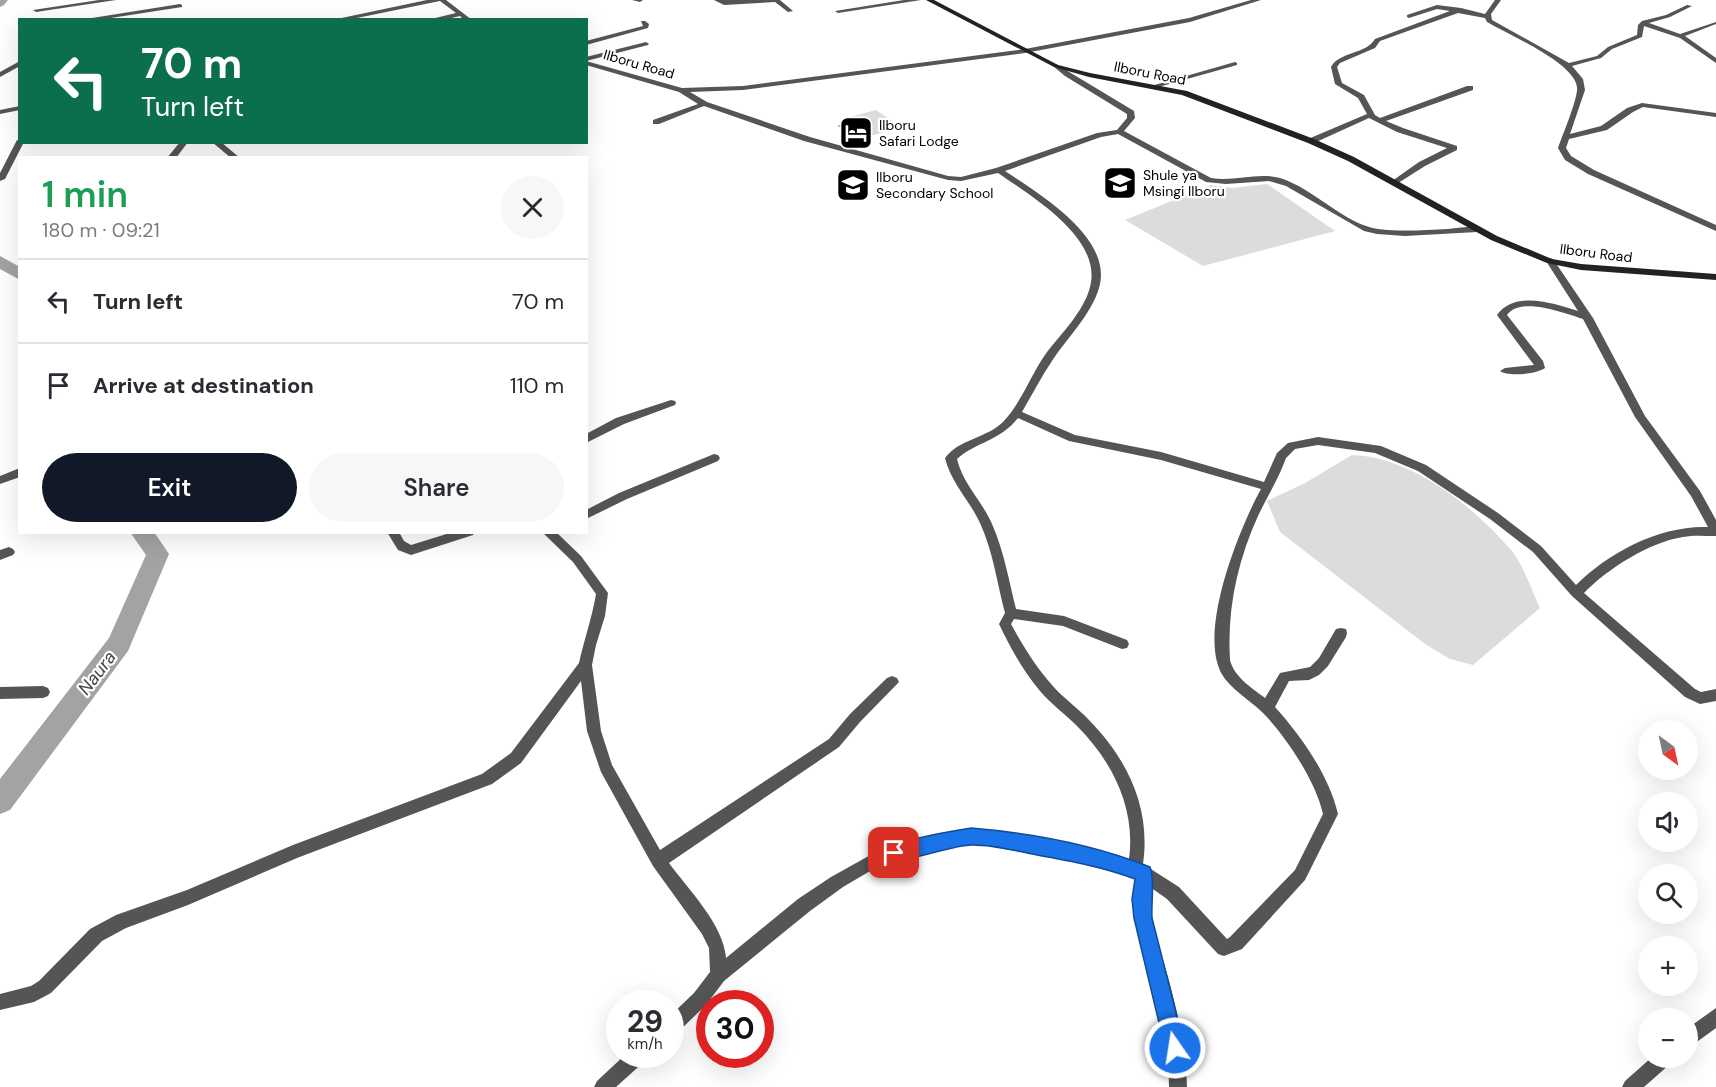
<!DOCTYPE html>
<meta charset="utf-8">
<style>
body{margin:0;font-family:"DM Sans",sans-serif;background:#f7f7f7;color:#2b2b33;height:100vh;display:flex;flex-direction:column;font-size:22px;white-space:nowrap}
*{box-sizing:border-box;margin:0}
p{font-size:20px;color:#7c7c81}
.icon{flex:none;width:33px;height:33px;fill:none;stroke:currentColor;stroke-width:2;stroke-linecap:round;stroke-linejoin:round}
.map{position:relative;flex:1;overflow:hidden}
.sheet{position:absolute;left:18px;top:156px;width:570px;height:378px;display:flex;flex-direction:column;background:#fff;border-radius:0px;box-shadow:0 6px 24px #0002}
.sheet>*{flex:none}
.hud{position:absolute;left:18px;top:18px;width:570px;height:126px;border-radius:0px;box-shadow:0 6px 24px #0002;background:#0b6e4f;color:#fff;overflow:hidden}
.needle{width:39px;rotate:147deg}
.fabs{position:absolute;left:1638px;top:720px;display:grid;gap:12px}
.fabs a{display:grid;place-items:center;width:60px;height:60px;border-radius:50%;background:#fff;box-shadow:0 6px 24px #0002;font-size:30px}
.speed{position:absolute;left:606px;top:990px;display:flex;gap:12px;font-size:30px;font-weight:700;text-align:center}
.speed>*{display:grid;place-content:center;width:78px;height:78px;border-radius:50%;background:#fff;box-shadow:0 6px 24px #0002;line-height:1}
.speed small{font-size:15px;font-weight:400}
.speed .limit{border:9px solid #d22;background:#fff;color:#111}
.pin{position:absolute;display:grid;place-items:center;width:51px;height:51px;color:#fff;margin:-26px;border-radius:12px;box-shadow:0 3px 9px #0006}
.me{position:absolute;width:66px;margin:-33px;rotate:347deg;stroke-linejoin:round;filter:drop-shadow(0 0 4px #0008)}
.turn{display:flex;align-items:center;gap:21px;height:126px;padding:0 24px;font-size:27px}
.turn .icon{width:78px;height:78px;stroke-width:2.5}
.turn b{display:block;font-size:42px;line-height:51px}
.round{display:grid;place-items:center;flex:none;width:63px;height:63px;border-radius:32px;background:#f7f7f7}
.headline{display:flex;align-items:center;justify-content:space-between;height:102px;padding:0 24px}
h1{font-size:36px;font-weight:600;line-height:45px;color:#1e9e55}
.button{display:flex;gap:12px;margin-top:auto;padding:12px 24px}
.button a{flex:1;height:69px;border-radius:36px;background:#111827;color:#fff;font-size:24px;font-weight:600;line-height:69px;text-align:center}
.button a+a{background:#f7f7f7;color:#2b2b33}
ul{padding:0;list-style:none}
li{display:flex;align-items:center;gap:18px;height:84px;padding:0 24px;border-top:2px solid #e1e1e2}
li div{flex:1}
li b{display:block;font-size:22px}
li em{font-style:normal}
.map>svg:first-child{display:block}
.green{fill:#dcdcdc}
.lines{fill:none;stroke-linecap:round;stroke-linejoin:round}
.river{fill:#a3a3a3;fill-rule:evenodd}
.building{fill:#c4c4c4;stroke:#999;stroke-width:1.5}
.street{fill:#555;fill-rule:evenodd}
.secondary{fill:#222;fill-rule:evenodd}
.route{fill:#1a73e8;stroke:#114b97;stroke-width:1.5}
.labels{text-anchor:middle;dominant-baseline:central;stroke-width:4.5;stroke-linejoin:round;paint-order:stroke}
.far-street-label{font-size:14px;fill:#000;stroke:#fff}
.far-poi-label{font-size:14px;fill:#000;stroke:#fff;text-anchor:start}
.water-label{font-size:18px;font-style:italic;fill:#444;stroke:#fff}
</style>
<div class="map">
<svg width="1716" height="1087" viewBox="0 0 1716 1087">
<rect width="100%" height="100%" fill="#fff"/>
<path class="green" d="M876,110L901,127L871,136L846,118Z
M1267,184L1335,231L1203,266L1125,220L1211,185L1232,188Z
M1352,455C1412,457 1473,506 1511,550C1523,564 1532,591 1540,608L1473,665L1450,659L1425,644L1280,532L1267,501L1305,483Z"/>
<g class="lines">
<path class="river" d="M0,0H8L4,5L0,7Z
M0,256L20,267V280L0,269Z
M130,532H154L169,554L128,651L10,810L0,814V779L109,638L146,555Z"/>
</g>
<path class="building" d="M850,122L870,138L859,142L839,126Z"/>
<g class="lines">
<path class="street" d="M99,0H116L36,12L33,10Z
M427,0H446L472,20H464L460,16L443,20H427L456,13L440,1L347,20H332Z
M632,0H643L640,2Z
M714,0H780L793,11L788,12L775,2L724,5Z
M904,0H921L838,13L835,11Z
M1251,0H1261L1190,22L1025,53L743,90L690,92L707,102L810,137L948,176L961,177L996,168L1097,133L1117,130L1127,118V114L1065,76L1053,66L1056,64L1134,111L1135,118L1124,131L1211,178C1234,182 1257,172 1280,178C1315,189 1344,224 1378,229C1401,232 1425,230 1448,229C1458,228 1470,226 1480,227V231L1477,232L1405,236L1377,234L1364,231L1286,186L1269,181L1226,184L1206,182L1118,134L1101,137L1005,171C1039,194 1114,238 1099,288C1091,315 1067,338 1052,361C1041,377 1032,395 1022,412L1075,435L1161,452L1264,482L1277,453L1288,443L1318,437L1381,446L1426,465L1498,513L1541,546L1576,585C1609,552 1661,525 1708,527L1691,496L1635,417L1583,319C1564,313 1521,296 1507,315L1543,361L1545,368C1537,374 1508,377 1500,371L1505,368L1534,365L1497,315C1515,290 1553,303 1578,311L1546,261L1550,258L1553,259L1593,318L1645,416L1700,491L1716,520V536C1705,536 1693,535 1683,537C1650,542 1607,569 1584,593L1695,689L1701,692L1716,689V701L1700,704L1685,697L1572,596L1533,552L1490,519L1418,471L1375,453L1318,445L1295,449L1286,458C1279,478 1267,497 1258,516C1237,562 1227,610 1230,660C1234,677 1252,688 1265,698L1280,673L1310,667L1319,658L1336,629L1341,628L1346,629L1347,633L1346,637L1328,666L1319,675L1309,680L1289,681L1275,707C1301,736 1329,775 1338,814L1305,880L1242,949L1224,956L1218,954L1167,899L1150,887C1147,918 1160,948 1168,977C1178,1014 1186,1049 1187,1087H1169C1169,1051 1161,1017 1152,982C1143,944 1131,917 1136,877L1132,875L1086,863L971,843L926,851L882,864L843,887L810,911L724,981L706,1005L676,1034L670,1036V1016L694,993L710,972L709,948L702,934L653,866L601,772L587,731L581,681L521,763L492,784L297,858L188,905L126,928L102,941L51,993L34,1002L0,1010V994L31,986L39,981L90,929L116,915L187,890L293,845L482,774L511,753L579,663C584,640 592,618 596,594L573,562L542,532H556L581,556L608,593L605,616L596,645L592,665L601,731L612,765L660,850L829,739L850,714L887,678L892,676L897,678L899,682L860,722L839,747L669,863C688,889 724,925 726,958L798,899L831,877L874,853L926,837L971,829L1086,849L1129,859C1136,808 1112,761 1077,726C1065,714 1051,704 1040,691C1023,671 1010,647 999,624L1005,613C997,583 993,551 980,523C970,501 951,483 945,458C959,439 987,438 1003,422C1022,402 1031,374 1047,352C1062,333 1084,311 1090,287C1103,238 1031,196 998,173L961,181L948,180L804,141L704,106L659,124H653V120L698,104L679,92L586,65V61L682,88L743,86L1025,49L1189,18ZM1018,418L1069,441L1161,460L1261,489C1239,529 1194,639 1225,679C1237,694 1254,703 1266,716C1288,740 1316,782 1323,814L1295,870L1230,937L1227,939L1179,887L1143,864C1151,808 1128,760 1089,720C1077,707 1063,698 1052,685C1036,667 1023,646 1011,624L1014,619L1063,626L1122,649L1127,648L1129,644L1127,640L1064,616L1016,609C1009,581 1004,551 992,524C982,501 963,484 957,459C976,442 1000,441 1018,418Z
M1495,0H1501L1491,14L1492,20L1569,63L1597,56L1608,47L1637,35L1638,25L1642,21L1666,15L1687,5L1692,6L1670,17L1649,23L1680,34L1716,22V24L1685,36L1716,58V63L1680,38L1644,26L1642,37L1612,49L1601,58L1572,66L1583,79L1585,90L1570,134L1601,126L1627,108L1642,103L1716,113V117L1643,107L1633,112L1607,130L1569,139L1566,148L1571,156L1594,170L1716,225V231L1588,174L1565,160L1558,148C1563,134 1576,103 1577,90C1580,65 1507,34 1487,22L1485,18L1458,13L1380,41L1375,48L1340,63L1337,67L1342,83L1364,95L1375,115L1380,118L1467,86H1473V90L1386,121L1403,128L1457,146V150L1425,166L1395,185H1392V181L1419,162L1447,148L1397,132L1369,118L1314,143H1308V139L1367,114L1358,98L1335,84L1331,67C1340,51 1365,55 1375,39L1450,11L1437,9L1409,18L1407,17V15L1437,5L1461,8L1485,14Z
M180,4L182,5V7L98,20L92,18Z
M641,21H645L649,24L648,28L586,45V41L643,26Z
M646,42L649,44L648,45L586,61V57Z
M20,61V66L0,77V72Z
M1235,62L1237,63V65L1155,88L1151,86Z
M20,106V110L0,114V110Z
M17,140L24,142L5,179L0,181V173Z
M180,142H188L176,158H167Z
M212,142H221L240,158H231Z
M671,400L675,401L676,403L675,405L624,424L586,443V434L616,418Z
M714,454L718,455L720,458L718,461L627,499L586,519V510L619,493Z
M20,468V477L0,484V476Z
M387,532H399L404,541L411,545L453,532H475L473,535L411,555L398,550Z
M9,547L13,549L15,552L13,555L0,560V550Z
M43,686L48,688L50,692L48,696L43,698L0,699V687Z
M1716,1008V1028L1694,1044L1688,1046V1028Z
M626,1054H649L646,1060L616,1087H594L597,1081Z
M1651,1058H1673L1670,1064L1644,1087H1622L1625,1081Z"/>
<path class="secondary" d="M926,0H934L1058,65L1090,73L1187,91L1314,139L1354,157L1497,236L1552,259L1581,264L1716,274V280L1581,270L1547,263L1491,240L1348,161L1308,143L1182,95L1089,77L1054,67Z"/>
</g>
<path class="route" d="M971,828C1031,833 1095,845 1150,867C1155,878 1151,905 1152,918L1185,1048L1182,1055L1175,1058L1168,1055L1165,1048L1134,918L1132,899L1135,879C1103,867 1070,861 1037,855C1016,851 995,845 973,845C953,844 902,865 888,859L886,853L888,847C915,837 943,833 971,828Z"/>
<defs>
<symbol id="hotel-square" viewBox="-11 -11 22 22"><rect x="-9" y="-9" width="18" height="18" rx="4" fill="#000" stroke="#fff"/><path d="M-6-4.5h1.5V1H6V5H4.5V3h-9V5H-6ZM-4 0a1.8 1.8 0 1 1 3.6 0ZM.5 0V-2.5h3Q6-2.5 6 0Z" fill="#fff"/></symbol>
<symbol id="school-square" viewBox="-11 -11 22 22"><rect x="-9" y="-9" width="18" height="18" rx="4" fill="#000" stroke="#fff"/><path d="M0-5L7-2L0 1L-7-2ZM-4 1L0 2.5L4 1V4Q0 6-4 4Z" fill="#fff"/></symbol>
</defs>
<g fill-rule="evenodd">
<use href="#hotel-square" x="837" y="114" width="38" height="38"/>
<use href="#school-square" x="1101" y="164" width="38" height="38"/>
<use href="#school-square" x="834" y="166" width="38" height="38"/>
</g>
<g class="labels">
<g class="far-street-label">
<text transform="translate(639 64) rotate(16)">Ilboru Road</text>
<text transform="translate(1150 73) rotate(11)">Ilboru Road</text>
<text transform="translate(1596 253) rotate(7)">Ilboru Road</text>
</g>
<g class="far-poi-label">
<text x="879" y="125">Ilboru<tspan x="879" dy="16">Safari Lodge</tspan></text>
<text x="1143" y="175">Shule ya<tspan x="1143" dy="16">Msingi Ilboru</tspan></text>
<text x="876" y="177">Ilboru<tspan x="876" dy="16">Secondary School</tspan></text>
</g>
<g class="water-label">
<text transform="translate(97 673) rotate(-53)">Naura</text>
</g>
</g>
</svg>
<div class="fabs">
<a><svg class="needle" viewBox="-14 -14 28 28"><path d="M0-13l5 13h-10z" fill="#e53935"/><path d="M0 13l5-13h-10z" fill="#7c7c81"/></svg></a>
<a><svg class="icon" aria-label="sound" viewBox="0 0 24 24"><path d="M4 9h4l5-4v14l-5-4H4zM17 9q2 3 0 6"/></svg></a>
<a><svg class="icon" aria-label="search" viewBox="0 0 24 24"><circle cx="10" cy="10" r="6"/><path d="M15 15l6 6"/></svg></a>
<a>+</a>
<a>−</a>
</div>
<div class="speed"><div>29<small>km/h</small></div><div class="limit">30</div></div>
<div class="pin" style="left:894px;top:853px;background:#d93025"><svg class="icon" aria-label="arrive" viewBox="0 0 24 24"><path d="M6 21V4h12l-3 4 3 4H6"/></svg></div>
<svg class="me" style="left:1175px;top:1048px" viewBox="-20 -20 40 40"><circle r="17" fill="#1a73e8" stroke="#fff" stroke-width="3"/><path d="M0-11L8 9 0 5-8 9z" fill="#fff"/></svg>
<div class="hud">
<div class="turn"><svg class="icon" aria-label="left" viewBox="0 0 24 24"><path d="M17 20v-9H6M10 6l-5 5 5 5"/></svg><div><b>70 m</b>Turn left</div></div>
</div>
<section class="sheet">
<div class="headline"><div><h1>1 min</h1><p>180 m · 09:21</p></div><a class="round"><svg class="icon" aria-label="close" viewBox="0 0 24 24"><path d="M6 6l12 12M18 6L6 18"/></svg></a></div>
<ul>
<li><svg class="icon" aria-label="left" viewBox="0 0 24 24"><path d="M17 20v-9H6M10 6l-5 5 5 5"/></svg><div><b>Turn left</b></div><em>70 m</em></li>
<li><svg class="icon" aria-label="arrive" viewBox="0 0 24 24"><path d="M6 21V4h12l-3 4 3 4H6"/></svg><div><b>Arrive at destination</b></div><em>110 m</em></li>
</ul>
<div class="button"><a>Exit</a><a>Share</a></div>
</section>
</div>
